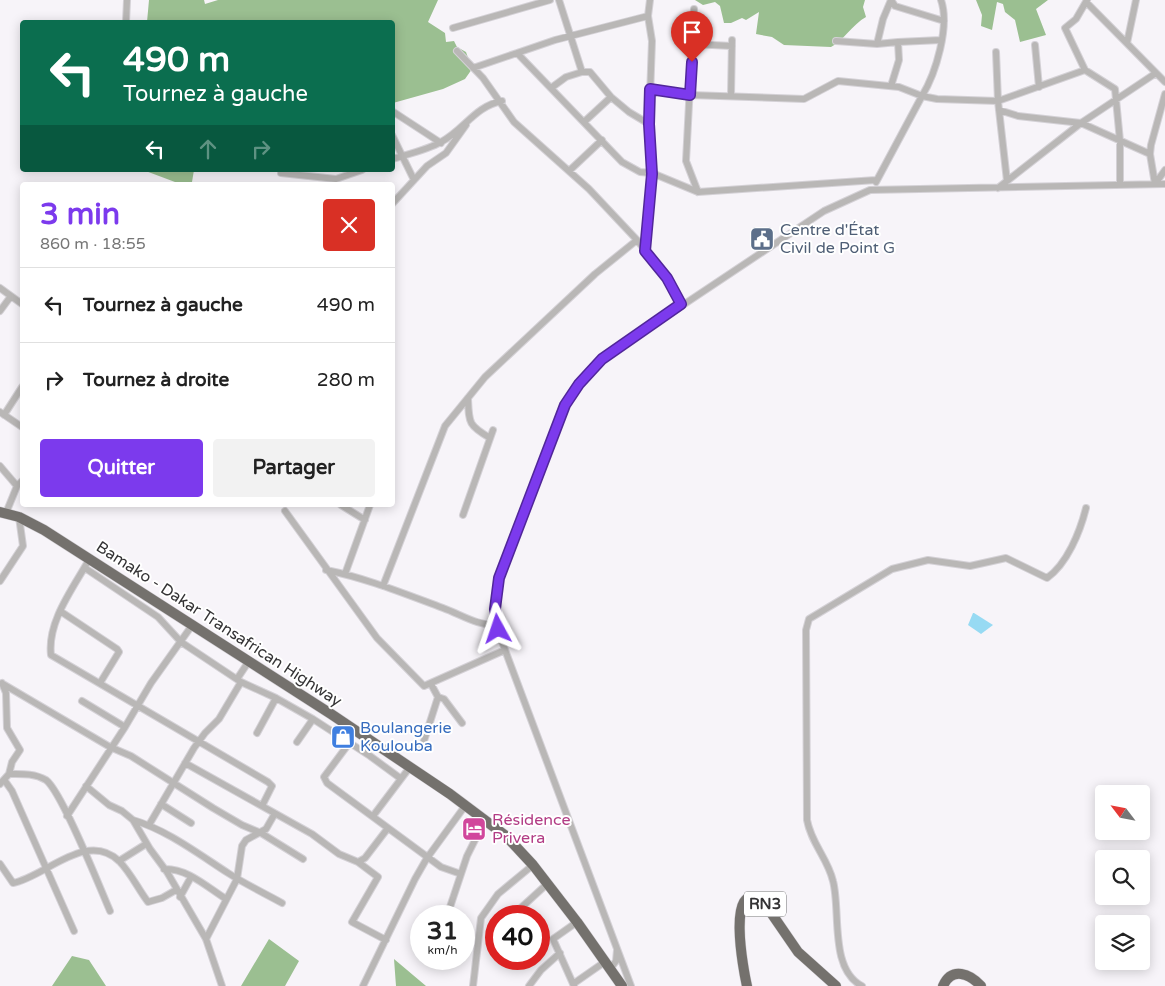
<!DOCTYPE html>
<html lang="fr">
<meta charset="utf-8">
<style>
body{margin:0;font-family:"Varela Round",sans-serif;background:#f2f2f2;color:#222;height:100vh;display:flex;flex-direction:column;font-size:19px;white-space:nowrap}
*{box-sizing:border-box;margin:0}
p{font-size:16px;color:#767676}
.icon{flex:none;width:28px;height:28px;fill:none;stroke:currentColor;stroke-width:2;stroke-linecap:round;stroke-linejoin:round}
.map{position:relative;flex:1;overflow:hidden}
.details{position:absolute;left:20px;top:182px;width:375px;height:325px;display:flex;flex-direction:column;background:#fff;border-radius:5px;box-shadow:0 2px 12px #0003}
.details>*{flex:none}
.hud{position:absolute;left:20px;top:20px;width:375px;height:152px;border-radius:5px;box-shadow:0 2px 12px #0003;background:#0b6e4f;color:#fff;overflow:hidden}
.needle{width:32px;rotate:302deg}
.controls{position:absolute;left:1095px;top:785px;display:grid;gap:10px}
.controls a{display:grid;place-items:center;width:55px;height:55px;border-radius:5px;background:#fff;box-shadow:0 2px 12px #0003;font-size:25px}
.speed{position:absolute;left:410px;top:905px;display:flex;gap:10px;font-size:25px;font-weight:700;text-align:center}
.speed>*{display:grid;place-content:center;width:65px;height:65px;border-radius:50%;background:#fff;box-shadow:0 2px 12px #0003;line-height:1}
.speed small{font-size:12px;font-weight:400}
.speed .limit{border:8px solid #d22;background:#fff;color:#111}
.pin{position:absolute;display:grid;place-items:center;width:42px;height:42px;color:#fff;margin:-51px -21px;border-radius:50% 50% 50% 0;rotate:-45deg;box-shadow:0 0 5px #0007}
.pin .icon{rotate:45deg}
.me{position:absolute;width:55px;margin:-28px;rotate:355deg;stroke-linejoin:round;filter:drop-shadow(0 0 4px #0008)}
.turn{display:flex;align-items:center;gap:18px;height:105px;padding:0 20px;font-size:22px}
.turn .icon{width:65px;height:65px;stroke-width:2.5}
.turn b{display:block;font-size:35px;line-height:42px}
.lanes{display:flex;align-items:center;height:48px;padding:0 20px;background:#0003;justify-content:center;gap:25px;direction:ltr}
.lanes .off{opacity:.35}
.round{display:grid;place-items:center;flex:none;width:52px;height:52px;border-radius:5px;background:#f2f2f2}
.head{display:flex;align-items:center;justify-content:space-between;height:85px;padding:0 20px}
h1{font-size:30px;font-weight:700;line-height:38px;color:#7c3aed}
.button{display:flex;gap:10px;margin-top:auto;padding:10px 20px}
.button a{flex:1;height:58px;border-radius:5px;background:#7c3aed;color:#fff;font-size:20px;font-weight:700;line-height:58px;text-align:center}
.button a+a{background:#f2f2f2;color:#222}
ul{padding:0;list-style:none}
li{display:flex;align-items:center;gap:15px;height:75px;padding:0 20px;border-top:1px solid #e0e0e0}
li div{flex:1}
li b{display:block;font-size:19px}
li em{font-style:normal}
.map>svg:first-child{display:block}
.forest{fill:#9bbf91}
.water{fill:#97daf3}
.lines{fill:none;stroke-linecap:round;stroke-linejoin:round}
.minor-casing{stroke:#d4d1d6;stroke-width:8}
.highway-casing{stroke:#d4d1d6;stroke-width:11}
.minor{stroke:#b9b7b6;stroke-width:6}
.highway{stroke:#74716d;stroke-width:10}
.route-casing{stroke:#51269a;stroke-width:12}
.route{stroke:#7c3aed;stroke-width:9}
.labels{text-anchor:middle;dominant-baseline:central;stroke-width:4;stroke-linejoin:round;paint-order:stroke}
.shield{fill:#fff;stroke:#717072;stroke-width:1}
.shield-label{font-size:15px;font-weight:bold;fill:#343335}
.service-label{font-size:16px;fill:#4e5e75;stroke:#fff;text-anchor:start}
.street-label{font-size:16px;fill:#343335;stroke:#fff}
.shop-label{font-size:16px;fill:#366cbe;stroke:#fff;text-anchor:start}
.hotel-label{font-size:16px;fill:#b23c85;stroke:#fff;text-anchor:start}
</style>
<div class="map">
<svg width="1165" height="986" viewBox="0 0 1165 986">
<rect width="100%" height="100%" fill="#f7f4f9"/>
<path class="forest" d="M149,0H204L205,4L218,0H438L428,22L445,33L446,42L454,41L457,47L466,52L472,69L465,79L443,89L393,103L392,22H147Z
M695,0H865L863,7L866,17C853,24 842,42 831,47L784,45L772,37L756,34L759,12L746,20L742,18L731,23H724L720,6L715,2L703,5Z
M976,0H1048L1036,9L1046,35L1020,42L1015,20L1005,12L1003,4L997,2L992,30L981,26L982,15Z
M143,170H194L192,182L183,185Z
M269,939L299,961L285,986H241Z
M72,956L89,960L106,986H52Z
M394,959L426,986H396Z"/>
<path class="water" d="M973,613H974L993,625L981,634L968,625Z"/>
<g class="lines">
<defs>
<path id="minor" d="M1086,2L1165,82
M694,9L686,161L698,192
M648,16L650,0
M126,22L127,0
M453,28L550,0
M836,41L877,44L898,42
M1127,43L1136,0
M692,44L732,46
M877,44L883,19L891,0L895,6L944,21
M1035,45L1039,87
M457,51L483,78L514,122L589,189L637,240L667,278L681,304
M996,52L998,101L1007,181
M473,68L517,53
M1085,70L1065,28L1076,19L1087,0
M582,72H590L611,97L629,112L649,124
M891,86L899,60L898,42L941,40
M551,88L566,77L582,72L559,0
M650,89L690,95L804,99L838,81L899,87L922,96C936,73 950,26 941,0
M731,96L732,40
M999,110L1018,116L1081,123L1150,154
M392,111L441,143
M584,122L611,97
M392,135L414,180
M392,159C408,154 427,150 441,142C464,130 475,106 502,101
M569,171L602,140
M281,173L336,179L362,170
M876,182L922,96L937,99L998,101L1085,70L1115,89L1120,141V184
M1155,184L1150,154L1151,145L1165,94
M1155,184L1165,170
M998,188L1081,123L1156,73
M392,204L427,166L446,153L466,125
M645,251L652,173L649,124L652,41L648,16L555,40L517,53L622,162L640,172L652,173L698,192L876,180
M0,288L22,304
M0,311L11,296
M468,398C469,423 468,425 490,438
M0,412L22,427
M4,415L22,387
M0,466L17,486
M341,505L365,520
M285,511L377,638L424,686L505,650
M6,513L17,486L22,481
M463,515L493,430
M90,558C74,587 47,621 51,655L268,782L272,786L262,806
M85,568L158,617L181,642L241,682L276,698L313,719L370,756L400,778
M326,570C366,578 405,594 443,608C462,615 478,626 497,625
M345,574L370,505
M0,581L23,546L19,517
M383,586L445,426L485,377L595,274L637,240
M60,611L117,649L119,652L100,683
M237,679L249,661
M2,683L6,693L7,728L20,750L12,762L9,774
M3,684L110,747L131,756L213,808L242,825L261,833L303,859
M431,684L438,697L444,699L462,723
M82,701L125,727
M257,733L276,698
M297,742L313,719
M350,742L324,777L327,783L441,867L461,874L467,856L485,820
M422,747L438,697
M185,763L312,834L339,854L358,862L365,858L388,828
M5,781L12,791L74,931
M0,784L9,774C21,774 34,773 46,780C62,792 100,888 110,911
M86,786L109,805L122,811L133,820L150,849L167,872L206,939L222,986
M161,804L191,823
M67,816L125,727L151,683L193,624
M373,816L410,767
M133,820C167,830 197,853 228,873C245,884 264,893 282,903
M149,825L194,748L205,733L219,719L241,682
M119,861L146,844
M358,862L378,877L352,922L386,940
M0,864L13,883C45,877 86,830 119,861C131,873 138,889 148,902L162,898L176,890
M164,869C187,868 207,887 226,899
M180,897L191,877
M447,916L461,874
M512,916L547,884
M206,939L237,879L242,846L246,840L266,829L274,815
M611,968L616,961L617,950
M573,984L606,961
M363,986L415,879L427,858L465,806
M473,986L481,918L498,894L533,865
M529,986L541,970L560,953
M574,986L553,939L577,922
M631,986L505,650L498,629L495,609L499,578L565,405L579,384L602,359L824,211L870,190L1165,184
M862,986C829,969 841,911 833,881C828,859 811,843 807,820L806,630L809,619L892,569L928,560L970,566L1006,558L1047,578C1067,564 1080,532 1086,508"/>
<path id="highway" d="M0,512L19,517L44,530L331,714L450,794L506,836L533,865L577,922L622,986
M747,986C744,973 725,876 763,901L798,952L836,986
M943,986C952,966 970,974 981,986"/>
</defs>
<use href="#minor" class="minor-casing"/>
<use href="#highway" class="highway-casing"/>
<use href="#minor" class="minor"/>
<use href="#highway" class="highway"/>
</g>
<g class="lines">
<defs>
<path id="route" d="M498,629L495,609L499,578L565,405L579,384L602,359L681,304L667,278L645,251L652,174L649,124L650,89L690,95L692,62"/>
</defs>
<use href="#route" class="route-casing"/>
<use href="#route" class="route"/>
</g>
<defs>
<symbol id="civic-square" viewBox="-11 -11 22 22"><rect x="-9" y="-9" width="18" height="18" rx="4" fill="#5c6f8a" stroke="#fff"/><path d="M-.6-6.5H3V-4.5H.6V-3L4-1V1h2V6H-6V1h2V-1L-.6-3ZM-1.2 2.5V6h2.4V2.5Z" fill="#fff"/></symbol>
<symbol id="shop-square" viewBox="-11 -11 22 22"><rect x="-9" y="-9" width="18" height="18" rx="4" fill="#3f7fe0" stroke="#fff"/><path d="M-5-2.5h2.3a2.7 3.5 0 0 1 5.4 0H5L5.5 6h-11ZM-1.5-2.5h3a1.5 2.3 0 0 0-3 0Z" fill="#fff"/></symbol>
<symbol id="hotel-square" viewBox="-11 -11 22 22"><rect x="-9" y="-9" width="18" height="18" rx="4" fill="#d1479c" stroke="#fff"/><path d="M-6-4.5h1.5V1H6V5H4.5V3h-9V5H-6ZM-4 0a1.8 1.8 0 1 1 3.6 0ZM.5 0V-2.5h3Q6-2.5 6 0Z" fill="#fff"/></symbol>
</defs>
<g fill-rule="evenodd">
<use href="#civic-square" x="748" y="225" width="28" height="28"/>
<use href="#shop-square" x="329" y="723" width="28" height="28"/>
<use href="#hotel-square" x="460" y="815" width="28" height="28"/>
</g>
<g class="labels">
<rect class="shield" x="744" y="891.5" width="42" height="25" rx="4"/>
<g class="shield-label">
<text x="765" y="904">RN3</text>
</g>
<g class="service-label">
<text x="780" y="230">Centre d'État<tspan x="780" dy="18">Civil de Point G</tspan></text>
</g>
<g class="street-label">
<text transform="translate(219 624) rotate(33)">Bamako - Dakar Transafrican Highway</text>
</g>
<g class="shop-label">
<text x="360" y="728">Boulangerie<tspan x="360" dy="18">Koulouba</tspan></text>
</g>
<g class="hotel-label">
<text x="492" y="820">Résidence<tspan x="492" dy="18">Privera</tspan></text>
</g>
</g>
</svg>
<div class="controls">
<a><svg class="needle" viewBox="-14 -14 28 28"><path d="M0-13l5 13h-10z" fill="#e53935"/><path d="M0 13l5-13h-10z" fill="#767676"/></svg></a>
<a><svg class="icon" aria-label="search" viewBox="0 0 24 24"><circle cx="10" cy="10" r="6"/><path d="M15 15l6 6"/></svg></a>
<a><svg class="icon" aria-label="layers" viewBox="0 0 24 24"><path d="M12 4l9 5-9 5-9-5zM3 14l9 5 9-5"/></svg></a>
</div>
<div class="speed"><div>31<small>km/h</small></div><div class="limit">40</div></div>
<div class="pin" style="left:692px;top:62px;background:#d93025"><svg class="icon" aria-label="arrive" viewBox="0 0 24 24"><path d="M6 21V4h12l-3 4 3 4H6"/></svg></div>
<svg class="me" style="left:498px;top:629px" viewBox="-20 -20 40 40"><path d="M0-17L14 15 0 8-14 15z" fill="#7c3aed" stroke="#fff" stroke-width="4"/></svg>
<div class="hud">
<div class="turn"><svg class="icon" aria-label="left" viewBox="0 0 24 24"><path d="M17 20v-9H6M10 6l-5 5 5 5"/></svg><div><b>490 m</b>Tournez à gauche</div></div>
<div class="lanes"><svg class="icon" aria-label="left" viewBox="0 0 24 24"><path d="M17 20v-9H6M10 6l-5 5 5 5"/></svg><svg class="icon off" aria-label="ahead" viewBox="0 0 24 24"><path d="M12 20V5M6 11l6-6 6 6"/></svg><svg class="icon off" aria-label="right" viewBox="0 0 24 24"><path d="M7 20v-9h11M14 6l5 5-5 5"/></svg></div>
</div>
<section class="details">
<div class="head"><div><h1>3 min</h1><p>860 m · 18:55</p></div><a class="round" style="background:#d93025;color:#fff"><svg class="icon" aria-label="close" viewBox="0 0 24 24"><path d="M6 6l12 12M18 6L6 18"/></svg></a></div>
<ul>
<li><svg class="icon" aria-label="left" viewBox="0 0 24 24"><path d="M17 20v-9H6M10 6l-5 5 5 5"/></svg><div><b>Tournez à gauche</b></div><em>490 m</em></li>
<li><svg class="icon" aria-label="right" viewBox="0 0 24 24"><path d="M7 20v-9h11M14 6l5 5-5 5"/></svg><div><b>Tournez à droite</b></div><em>280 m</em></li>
</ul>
<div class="button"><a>Quitter</a><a>Partager</a></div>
</section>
</div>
